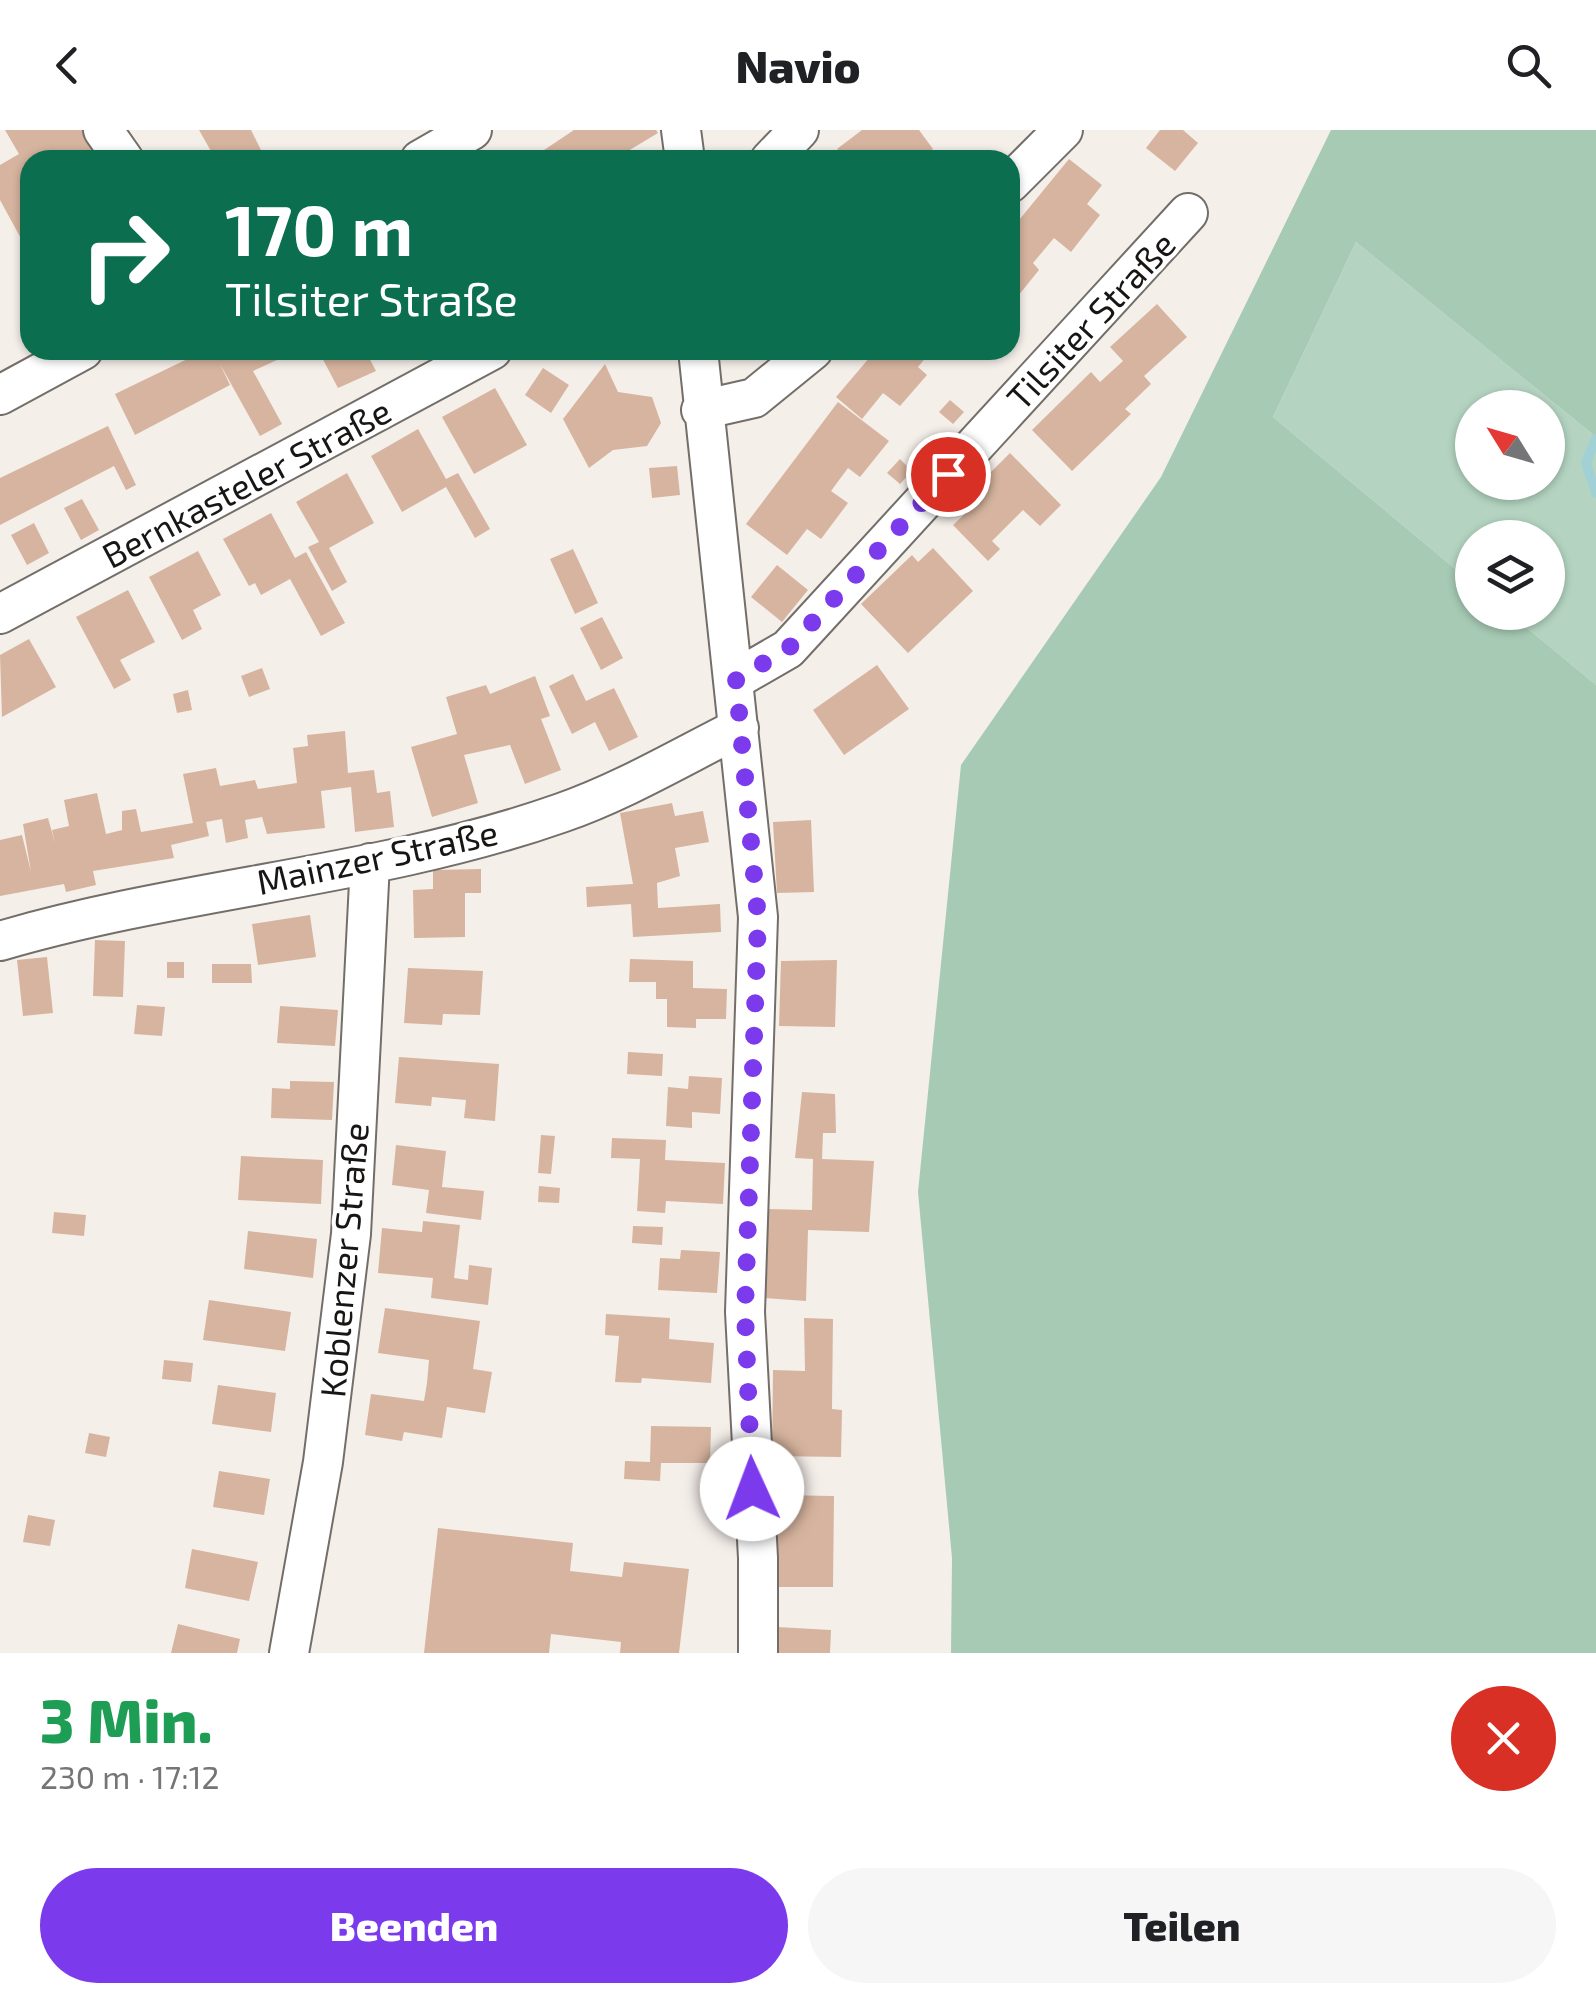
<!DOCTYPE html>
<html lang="de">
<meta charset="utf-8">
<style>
body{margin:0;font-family:"Exo 2",sans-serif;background:#f6f6f6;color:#202124;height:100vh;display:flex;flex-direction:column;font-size:38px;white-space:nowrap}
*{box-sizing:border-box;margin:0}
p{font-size:32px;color:#757577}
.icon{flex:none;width:55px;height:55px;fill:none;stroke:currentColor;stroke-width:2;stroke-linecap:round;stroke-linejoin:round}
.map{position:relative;height:1523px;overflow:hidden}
.panel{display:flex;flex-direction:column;background:#fff;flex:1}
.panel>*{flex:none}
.banner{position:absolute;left:20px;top:20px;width:1000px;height:210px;border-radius:30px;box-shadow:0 2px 8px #0004;background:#0b6e4f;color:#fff;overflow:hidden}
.needle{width:65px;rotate:307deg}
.fabs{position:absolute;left:1455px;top:260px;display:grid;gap:20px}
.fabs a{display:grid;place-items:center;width:110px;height:110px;border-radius:50%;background:#fff;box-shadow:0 2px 8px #0004;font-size:50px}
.pin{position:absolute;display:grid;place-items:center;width:85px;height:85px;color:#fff;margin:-42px;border:5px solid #fff;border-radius:50%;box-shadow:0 2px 10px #0007}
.me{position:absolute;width:110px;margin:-55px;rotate:358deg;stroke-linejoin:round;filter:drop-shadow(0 0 8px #0008)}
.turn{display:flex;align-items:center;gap:35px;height:210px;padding:0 40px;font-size:45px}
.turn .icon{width:130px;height:130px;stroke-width:2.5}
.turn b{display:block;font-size:70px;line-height:85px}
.round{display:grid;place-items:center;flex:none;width:105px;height:105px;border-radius:52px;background:#f6f6f6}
.summary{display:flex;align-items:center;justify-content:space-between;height:170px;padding:0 40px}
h1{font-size:60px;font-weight:800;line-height:75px;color:#1e9e55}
.button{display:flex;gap:20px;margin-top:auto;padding:20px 40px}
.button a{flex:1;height:115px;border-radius:60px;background:#7c3aed;color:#fff;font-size:40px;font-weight:800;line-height:115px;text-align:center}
.button a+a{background:#f6f6f6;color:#202124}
header{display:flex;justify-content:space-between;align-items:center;height:130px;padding:0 40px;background:#fff;font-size:45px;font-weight:800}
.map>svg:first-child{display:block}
.green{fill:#b4d4c1;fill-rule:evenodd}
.forest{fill:#a6cab4}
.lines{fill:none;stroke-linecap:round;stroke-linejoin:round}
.stream{stroke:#a2d1d5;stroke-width:10}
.building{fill:#d6b49f}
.minor-casing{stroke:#736e69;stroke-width:42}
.minor{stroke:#fff;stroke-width:38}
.route{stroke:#7c3aed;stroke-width:18;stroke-dasharray:0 32.4}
.labels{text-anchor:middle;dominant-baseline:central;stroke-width:8;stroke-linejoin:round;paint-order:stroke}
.street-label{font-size:35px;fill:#181615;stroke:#fff}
</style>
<header><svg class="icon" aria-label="back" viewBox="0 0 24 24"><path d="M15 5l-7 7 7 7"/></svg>Navio<svg class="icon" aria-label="search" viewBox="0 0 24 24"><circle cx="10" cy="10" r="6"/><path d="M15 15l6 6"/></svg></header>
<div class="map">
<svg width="1596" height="1523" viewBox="0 0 1596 1523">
<rect width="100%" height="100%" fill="#f5efea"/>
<path class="green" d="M1356,112L1596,307V555L1509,483L1548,482V408H1472V453L1273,287ZM1472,278H1548V352H1472Z"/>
<path class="forest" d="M1331,0H1596V307L1356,112L1273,287L1472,453V482L1509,483L1596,555V1523H951L952,1428L918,1062L961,635L1161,347Z"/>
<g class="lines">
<path class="stream" d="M1596,309L1586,333L1596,363"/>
</g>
<path class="building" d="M5,0H85L100,26L92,30H30V125L0,70V35L19,24Z
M199,0H251L266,30H216Z
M574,0H656L658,3L613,30H529Z
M862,0H919L933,19L919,30H840L843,27L837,19Z
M1160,0H1183L1198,13L1175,41L1146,18Z
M1069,29L1102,55L1087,74L1100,85L1071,122L1054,108L1033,133L1039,140L1010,176V101Z
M1157,174L1187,207L1144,246L1151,254L1125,279L1131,284L1072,341L1032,300L1091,242L1100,252L1123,231L1110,217Z
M206,220H299L253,241L282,294L260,306L220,234L230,255L135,305L115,264Z
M318,220H365L376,241L338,258Z
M876,220H932L918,237L927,245L900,276L883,263L862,289L836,267Z
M605,234L618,262L652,267L661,293L647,316L613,320L589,338L563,289Z
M543,238L569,255L551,283L525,265Z
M495,258L527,315L474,344L442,287Z
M950,270L964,282L953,294L939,282Z
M838,272L889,311L860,347L848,338L831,361L848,373L821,409L807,399L787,425L746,394Z
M108,296L136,355L126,360L114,336L0,395V348Z
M418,299L446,349L458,343L490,399L475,408L446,357L402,382L371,326Z
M1010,323L1061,375L1040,396L1023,380L992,411L1000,419L988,431L953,395L968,381L960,373Z
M900,329L912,341L900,354L887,343Z
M677,336L680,365L652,368L649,338Z
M347,343L374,393L329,418L347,452L332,461L308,417L319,412L296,372Z
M82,369L99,400L81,410L64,378Z
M271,383L295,428L306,422L345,493L321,506L290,449L261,465L255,453L249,456L223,409Z
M34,393L49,423L27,435L11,405Z
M933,418L973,461L908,523L861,474L912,425L918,432Z
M573,419L598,473L575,484L550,429Z
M198,421L221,465L193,480L202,499L182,510L149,447Z
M777,435L808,460L782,492L751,467Z
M128,460L155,512L120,530L131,550L114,559L76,487Z
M602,487L623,528L601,540L580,498Z
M29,509L56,557L2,587L0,525Z
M877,535L909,579L844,625L813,580Z
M262,538L270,559L249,567L241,546Z
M573,544L586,571L614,558L638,607L609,621L595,592L572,604L549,556Z
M535,546L550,586L541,589L561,640L525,654L510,615L464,625L478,673L432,687L411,617L457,604L446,567L486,555L490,564Z
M188,560L192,580L177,583L173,564Z
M345,601L348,643L374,640L377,663L390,661L394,697L355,702L351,657L321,661L325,698L267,704L262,687L245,690L248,708L226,713L222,689L206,692L209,706L171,715L174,728L93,741L96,755L66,762L64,754L0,766V710L22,705L31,742L23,694L48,688L55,713L52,700L69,696L64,670L97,663L106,704L122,700V681L136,679L141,702L193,693L183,644L216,638L220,656L255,650L258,659L297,653L293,618L308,616L307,605Z
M672,673L675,686L703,681L709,712L675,718L680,746L657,753L658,778L720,774L721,802L633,807L631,774L587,777L586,757L633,754L620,683Z
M811,690L814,762L777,763L773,692Z
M481,739V763H465V807L414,808L413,760L433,759V740Z
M310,785L316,827L258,835L252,794Z
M95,810L125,811L123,867L93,866Z
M47,827L53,883L23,886L17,830Z
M630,829L693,831V858L727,859L726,889H696V898L667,897V869H656V852H629Z
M837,830L835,897L779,896L781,831Z
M167,832H184V848H167Z
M212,834H251L252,853H212Z
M408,838L483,841L480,885L443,884L442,895L404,893Z
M137,875L165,877L162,906L134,904Z
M280,876L338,880L335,916L277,913Z
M628,922L663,924L662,946L627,944Z
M399,927L499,934L495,991L464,988L466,970L432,967L431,976L395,973Z
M689,946L722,948L720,984L692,982V998L666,996L668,957L688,959Z
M290,951L334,952L332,990L271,988L272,958L290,959Z
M802,962L835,964L836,1003H823L822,1029L874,1031L869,1102L808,1100L806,1171L764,1168L768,1079L812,1080L813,1029L795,1028Z
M541,1005L555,1006L551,1044L538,1043Z
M612,1008L666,1010L665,1030L725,1033L723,1074L666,1071L665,1083L637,1081L640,1029L611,1028Z
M396,1015L446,1021L442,1057L484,1061L481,1090L426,1083L429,1060L392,1055Z
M241,1026L323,1030L321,1074L238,1070Z
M539,1056L560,1058L559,1073L538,1072Z
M54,1082L86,1085L84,1106L52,1103Z
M423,1091L460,1095L454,1148L468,1150L469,1135L492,1138L488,1175L431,1168L433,1148L378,1143L382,1098L422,1102Z
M633,1096L663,1097L662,1115L632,1113Z
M248,1101L317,1109L313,1148L244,1139Z
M681,1120L720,1122L717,1163L658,1160L660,1128L680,1129Z
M209,1170L291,1182L285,1221L203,1210Z
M385,1178L480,1191L473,1239L492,1242L485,1283L447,1277L442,1308L404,1302L402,1311L365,1305L371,1264L424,1271L427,1253L429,1230L378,1223Z
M606,1184L670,1188L669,1209L714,1213L711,1253L642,1248L641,1253L615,1252L619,1206L605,1205Z
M804,1188L833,1189L832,1279L842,1280L841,1327L772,1326L773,1240L805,1241Z
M164,1230L193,1233L191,1252L162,1249Z
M218,1255L276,1263L271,1302L212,1294Z
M651,1296L711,1297L710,1333H661L660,1351L624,1349L625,1331L650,1332Z
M89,1303L110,1307L106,1327L85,1323Z
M219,1341L270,1349L264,1385L213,1377Z
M777,1365L834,1366L833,1457H776Z
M28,1385L55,1390L50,1416L23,1412Z
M438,1398L573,1413L570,1441L622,1447L624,1432L689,1439L679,1523H620L621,1512L551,1504L549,1523H424Z
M192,1419L258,1432L249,1471L185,1458Z
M178,1494L240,1509L237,1523H171Z
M777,1497L831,1500L830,1523H776Z"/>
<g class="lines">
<defs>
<path id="minor" d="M103,0L124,30
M681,0L685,30
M420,30L472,0
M770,30L799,0
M1010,53L1063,0
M698,220L758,787L745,1182L758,1428V1523
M0,265L83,220
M701,280L754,268L813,220
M0,484L492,220
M736,549L788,519L1188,83
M0,811C184,757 379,747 561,683C622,662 681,627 739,598
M289,1523L323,1332L351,1104L370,733"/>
</defs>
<use href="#minor" class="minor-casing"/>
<use href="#minor" class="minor"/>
</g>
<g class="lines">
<path class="route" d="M752,1359L745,1182L758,788L736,549L788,519L948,344"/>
</g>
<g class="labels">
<g class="street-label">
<text transform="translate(1090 190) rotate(-47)">Tilsiter Straße</text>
<text transform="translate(246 352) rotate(-28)">Bernkasteler Straße</text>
<text transform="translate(377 726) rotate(-12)">Mainzer Straße</text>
<text transform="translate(343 1130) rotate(-85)">Koblenzer Straße</text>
</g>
</g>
</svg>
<div class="fabs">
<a><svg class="needle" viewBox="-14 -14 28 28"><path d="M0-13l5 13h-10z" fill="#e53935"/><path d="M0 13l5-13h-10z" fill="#757577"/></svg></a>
<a><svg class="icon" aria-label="layers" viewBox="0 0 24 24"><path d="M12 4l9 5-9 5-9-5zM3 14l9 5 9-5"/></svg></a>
</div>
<div class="pin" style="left:948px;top:344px;background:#d93025"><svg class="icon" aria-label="arrive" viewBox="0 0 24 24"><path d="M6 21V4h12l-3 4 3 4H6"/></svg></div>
<svg class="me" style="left:752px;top:1359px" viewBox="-20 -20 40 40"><circle r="19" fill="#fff"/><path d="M0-13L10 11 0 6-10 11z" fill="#7c3aed"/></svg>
<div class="banner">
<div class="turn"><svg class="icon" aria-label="right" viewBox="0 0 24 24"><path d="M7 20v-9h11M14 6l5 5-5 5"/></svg><div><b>170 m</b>Tilsiter Straße</div></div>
</div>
</div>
<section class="panel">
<div class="summary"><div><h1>3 Min.</h1><p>230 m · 17:12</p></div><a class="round" style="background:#d93025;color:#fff"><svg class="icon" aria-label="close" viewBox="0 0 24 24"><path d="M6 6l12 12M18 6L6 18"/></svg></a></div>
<div class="button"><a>Beenden</a><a>Teilen</a></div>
</section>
